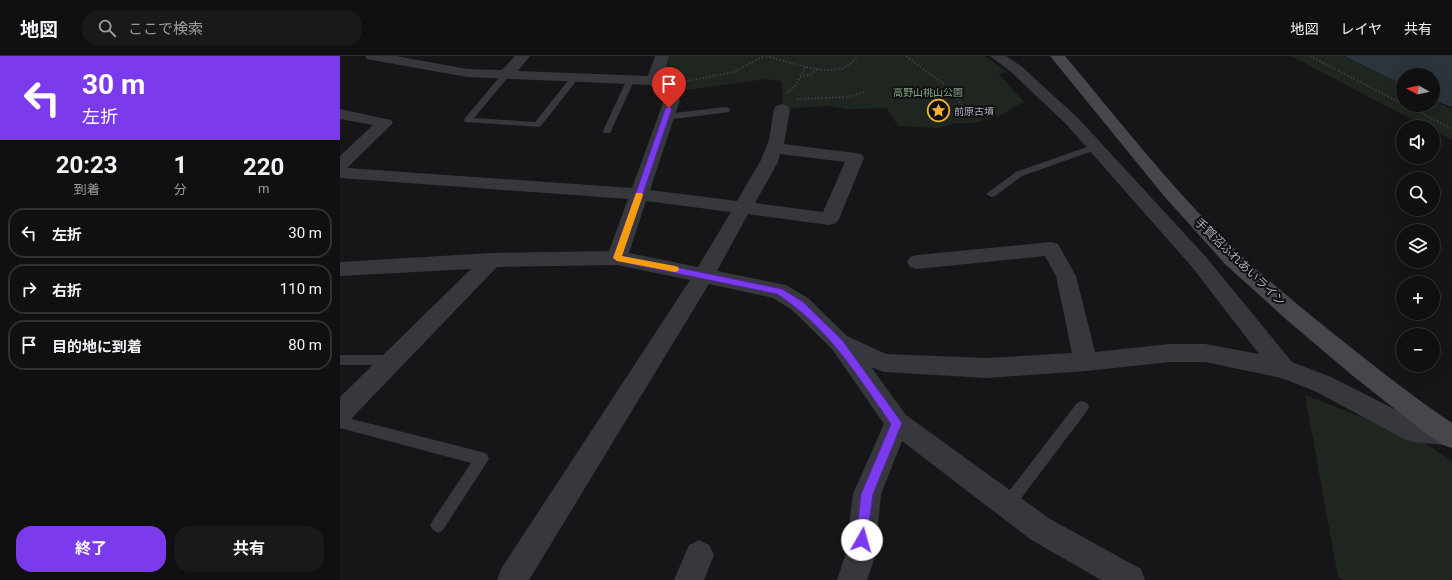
<!DOCTYPE html>
<html lang="ja">
<meta charset="utf-8">
<style>
body{margin:0;font-family:Roboto,"Noto Sans JP",sans-serif;background:#19191b;color:#f1f3f6;height:100vh;display:flex;flex-direction:column;font-size:15px;white-space:nowrap}
*{box-sizing:border-box;margin:0}
p{font-size:13px;color:#9c9d9f}
.icon{flex:none;width:22px;height:22px;fill:none;stroke:currentColor;stroke-width:2;stroke-linecap:round;stroke-linejoin:round}
.map{position:relative;flex:1;overflow:hidden}
.drawer{display:flex;flex-direction:column;background:#101012;width:340px}
.drawer>*{flex:none}
.banner{background:#7c3aed;color:#fff;overflow:hidden}
.needle{width:26px;rotate:278deg}
.buttons{position:absolute;left:1056px;top:12px;display:grid;gap:8px}
.buttons a{display:grid;place-items:center;width:44px;height:44px;border-radius:50%;background:#101012;box-shadow:0 4px 16px #0002,0 0 0 1px #303032;font-size:20px}
.pin{position:absolute;display:grid;place-items:center;width:34px;height:34px;color:#fff;margin:-41px -17px;border-radius:50% 50% 50% 0;rotate:-45deg;box-shadow:0 0 4px #0007}
.pin .icon{rotate:45deg}
.me{position:absolute;width:44px;margin:-22px;rotate:7deg;stroke-linejoin:round;filter:drop-shadow(0 0 3px #0008)}
.turn{display:flex;align-items:center;gap:14px;height:84px;padding:0 16px;font-size:18px}
.turn .icon{width:52px;height:52px;stroke-width:2.5}
.turn b{display:block;font-size:28px;line-height:34px}
.eta{display:flex;justify-content:space-evenly;align-items:center;height:68px;text-align:center}
.eta b{font-size:24px;font-weight:700;line-height:28px}
.button{display:flex;gap:8px;margin-top:auto;padding:8px 16px}
.button a{flex:1;height:46px;border-radius:16px;background:#7c3aed;color:#fff;font-size:16px;font-weight:700;line-height:46px;text-align:center}
.button a+a{background:#19191b;color:#f1f3f6}
ul{padding:0;list-style:none}
li{display:flex;align-items:center;gap:12px;height:50px;margin:0 8px 6px;padding:0 8px;border:2px solid #303032;border-radius:16px}
li div{flex:1}
li b{display:block;font-size:15px}
li em{font-style:normal}
header{display:flex;align-items:center;gap:24px;box-sizing:border-box;height:56px;padding:0 20px;background:#101012;border-bottom:1px solid #303032}
header strong{font-size:19px}
nav{display:flex;gap:22px;margin-inline-start:auto;font-size:14px}
.search{width:280px;height:36px;background:#19191b;display:flex;align-items:center;gap:10px;box-sizing:border-box;padding:0 14px;border-radius:16px;color:#9c9d9f;font-size:15px}
main{display:flex;flex:1;min-height:0}
.map>svg:first-child{display:block}
.green{fill:#1e261f}
.water{fill:#2c353c}
.lines{fill:none;stroke-linecap:round;stroke-linejoin:round}
.path{stroke:#3d3f44;stroke-width:2;stroke-dasharray:1.5 2;stroke-linecap:butt}
.lane{fill:#37383d;fill-rule:evenodd}
.street{fill:#37383d;fill-rule:evenodd}
.secondary{fill:#45474d;fill-rule:evenodd}
.route{fill:#7c3aed;stroke:#51269a}
.slow{fill:#f59e0b}
.labels{text-anchor:middle;dominant-baseline:central;stroke-width:4;stroke-linejoin:round;paint-order:stroke}
.far-park-label{font-size:10px;fill:#7fa381;stroke:#111113}
.far-poi-label{font-size:10px;fill:#a8adb8;stroke:#111113;text-anchor:start}
.street-label{font-size:12px;fill:#a8adb8;stroke:#111113}
</style>
<header>
<strong>地図</strong>
<div class="search"><svg class="icon" aria-label="search" viewBox="0 0 24 24"><circle cx="10" cy="10" r="6"/><path d="M15 15l6 6"/></svg>ここで検索</div>
<nav><a>地図</a><a>レイヤ</a><a>共有</a></nav>
</header>
<main>
<section class="drawer">
<div class="banner">
<div class="turn"><svg class="icon" aria-label="left" viewBox="0 0 24 24"><path d="M17 20v-9H6M10 6l-5 5 5 5"/></svg><div><b>30 m</b>左折</div></div>
</div>
<div class="eta">
<div><b>20:23</b><p>到着</p></div>
<div><b>1</b><p>分</p></div>
<div><b>220</b><p>m</p></div>
</div>
<ul>
<li><svg class="icon" aria-label="left" viewBox="0 0 24 24"><path d="M17 20v-9H6M10 6l-5 5 5 5"/></svg><div><b>左折</b></div><em>30 m</em></li>
<li><svg class="icon" aria-label="right" viewBox="0 0 24 24"><path d="M7 20v-9h11M14 6l5 5-5 5"/></svg><div><b>右折</b></div><em>110 m</em></li>
<li><svg class="icon" aria-label="arrive" viewBox="0 0 24 24"><path d="M6 21V4h12l-3 4 3 4H6"/></svg><div><b>目的地に到着</b></div><em>80 m</em></li>
</ul>
<div class="button"><a>終了</a><a>共有</a></div>
</section>
<div class="map">
<svg width="1112" height="524" viewBox="0 0 1112 524">
<rect width="100%" height="100%" fill="#161618"/>
<path class="green" d="M327,0H645L667,16L659,18L684,46L659,60L633,67H616L600,72L558,70L547,52L507,53L488,50L442,53L443,40L441,25L426,23L333,36L321,26Z
M951,0H1003L1063,29V49H1093V44L1112,53V84L1093,74V71H1086Z
M965,339L1081,384L1112,406V524H1004L998,521Z"/>
<path class="water" d="M1004,0H1112V51L1093,44V19H1063V29Z"/>
<g class="lines">
<path class="path" d="M426,0C447,5 482,19 503,12C510,9 514,5 518,0
M566,0L605,29L626,54
M970,0L1063,48
M460,20L470,19L477,13
M342,26L394,16L424,0
M447,37L456,29L466,11
M457,43L508,41L525,36
M1066,49L1112,73"/>
<path class="lane" d="M163,17H169L170,19L134,62L195,66L231,21H234L238,23L200,71L125,66L124,64L125,62Z
M287,23H290L294,25L271,75L270,77H264L263,75Z
M386,51L389,52L390,54L389,56L326,64L322,61L326,58Z
M755,88L758,89L760,91L758,93L682,120L655,140L651,141L646,138L676,116Z
M0,299H53L57,300L59,304L57,308L53,309H0Z
M742,345L747,347L749,351L747,355L673,453L668,455L663,453L660,448L663,443L737,347Z
M0,360L142,396L147,398L149,403L103,474L98,477L93,474L90,469L93,464L131,407L0,372Z"/>
<path class="street" d="M25,0H56L127,13L162,14L175,0H190L178,15L308,20L315,0H329L322,24L335,37L340,44L310,134L397,145L420,106L429,84L434,53L436,50L442,48L448,50L450,53L444,88L515,97L521,98L524,102L499,163L496,167L489,169L408,158L377,215L446,229L468,242L507,280L546,298L647,302L732,297L716,220L705,200L577,213L570,211L567,206L570,201L577,199L711,186L718,188L736,220L755,296L830,288H865L919,298L852,211L726,68L671,16L650,0H666L681,10L738,62L866,201L952,306L991,321L1076,364L1107,367L1112,369V387L1107,389L1073,386L1064,383L975,335L941,322L865,306H830L746,315L647,322L544,316L531,311L566,359L710,463L801,513L805,524H761L690,483L562,385L541,438L535,500L527,524H497L505,500L513,438L544,368L492,293L452,254L433,242L369,228L189,524H157L161,513L350,224L277,209L157,211L9,365L0,368V341L131,213L0,220V206L152,197L269,195L288,143L0,122V100L33,69L0,63V53L51,64L53,67L7,112L292,132L324,44L310,29L127,21L32,4L27,3ZM440,98L505,106L483,156L415,147L438,106ZM306,145L391,156L358,211L289,197Z
M359,484L369,489L374,499L364,524H334L349,489Z"/>
<path class="secondary" d="M710,0H725C778,63 829,129 888,187C920,218 954,246 989,274C1029,306 1069,338 1112,367V392L1103,389L1084,376L1013,320L948,265L886,209L824,140Z"/>
</g>
<path class="route" d="M326,51L332,52L282,200L442,233L463,246L502,284L562,367L533,438L526,489L522,490L517,489L516,484L521,438L551,368C517,319 488,271 437,238L277,205L273,202Z"/>
<path class="slow" d="M296,137H302L303,139L282,200L335,210L338,211L339,213L338,215L335,216L277,205L273,202Z"/>
<defs>
<symbol id="sight-ring" viewBox="-11 -11 22 22"><circle r="9.5" fill="#111113" stroke="#f2b134" stroke-width="1.5"/><path d="M0-6L1.8-2.2L6-1.7L2.9 1.2L3.7 5.4L0 3.3L-3.7 5.4L-2.9 1.2L-6-1.7L-1.8-2.2Z" fill="#f2b134"/></symbol>
</defs>
<g fill-rule="evenodd">
<use href="#sight-ring" x="586" y="42" width="25" height="25"/>
</g>
<g class="labels">
<g class="far-park-label">
<text x="588" y="36">高野山桃山公園</text>
</g>
<g class="far-poi-label">
<text x="614" y="55">前原古墳</text>
</g>
<g class="street-label">
<text transform="translate(900 206) rotate(44)">手賀沼ふれあいライン</text>
</g>
</g>
</svg>
<div class="buttons">
<a><svg class="needle" viewBox="-14 -14 28 28"><path d="M0-13l5 13h-10z" fill="#e53935"/><path d="M0 13l5-13h-10z" fill="#9c9d9f"/></svg></a>
<a><svg class="icon" aria-label="sound" viewBox="0 0 24 24"><path d="M4 9h4l5-4v14l-5-4H4zM17 9q2 3 0 6"/></svg></a>
<a><svg class="icon" aria-label="search" viewBox="0 0 24 24"><circle cx="10" cy="10" r="6"/><path d="M15 15l6 6"/></svg></a>
<a><svg class="icon" aria-label="layers" viewBox="0 0 24 24"><path d="M12 4l9 5-9 5-9-5zM3 14l9 5 9-5"/></svg></a>
<a>+</a>
<a>−</a>
</div>
<div class="pin" style="left:329px;top:52px;background:#d93025"><svg class="icon" aria-label="arrive" viewBox="0 0 24 24"><path d="M6 21V4h12l-3 4 3 4H6"/></svg></div>
<svg class="me" style="left:522px;top:484px" viewBox="-20 -20 40 40"><circle r="19" fill="#fff"/><path d="M0-13L10 11 0 6-10 11z" fill="#7c3aed"/></svg>
</div>
</main>
